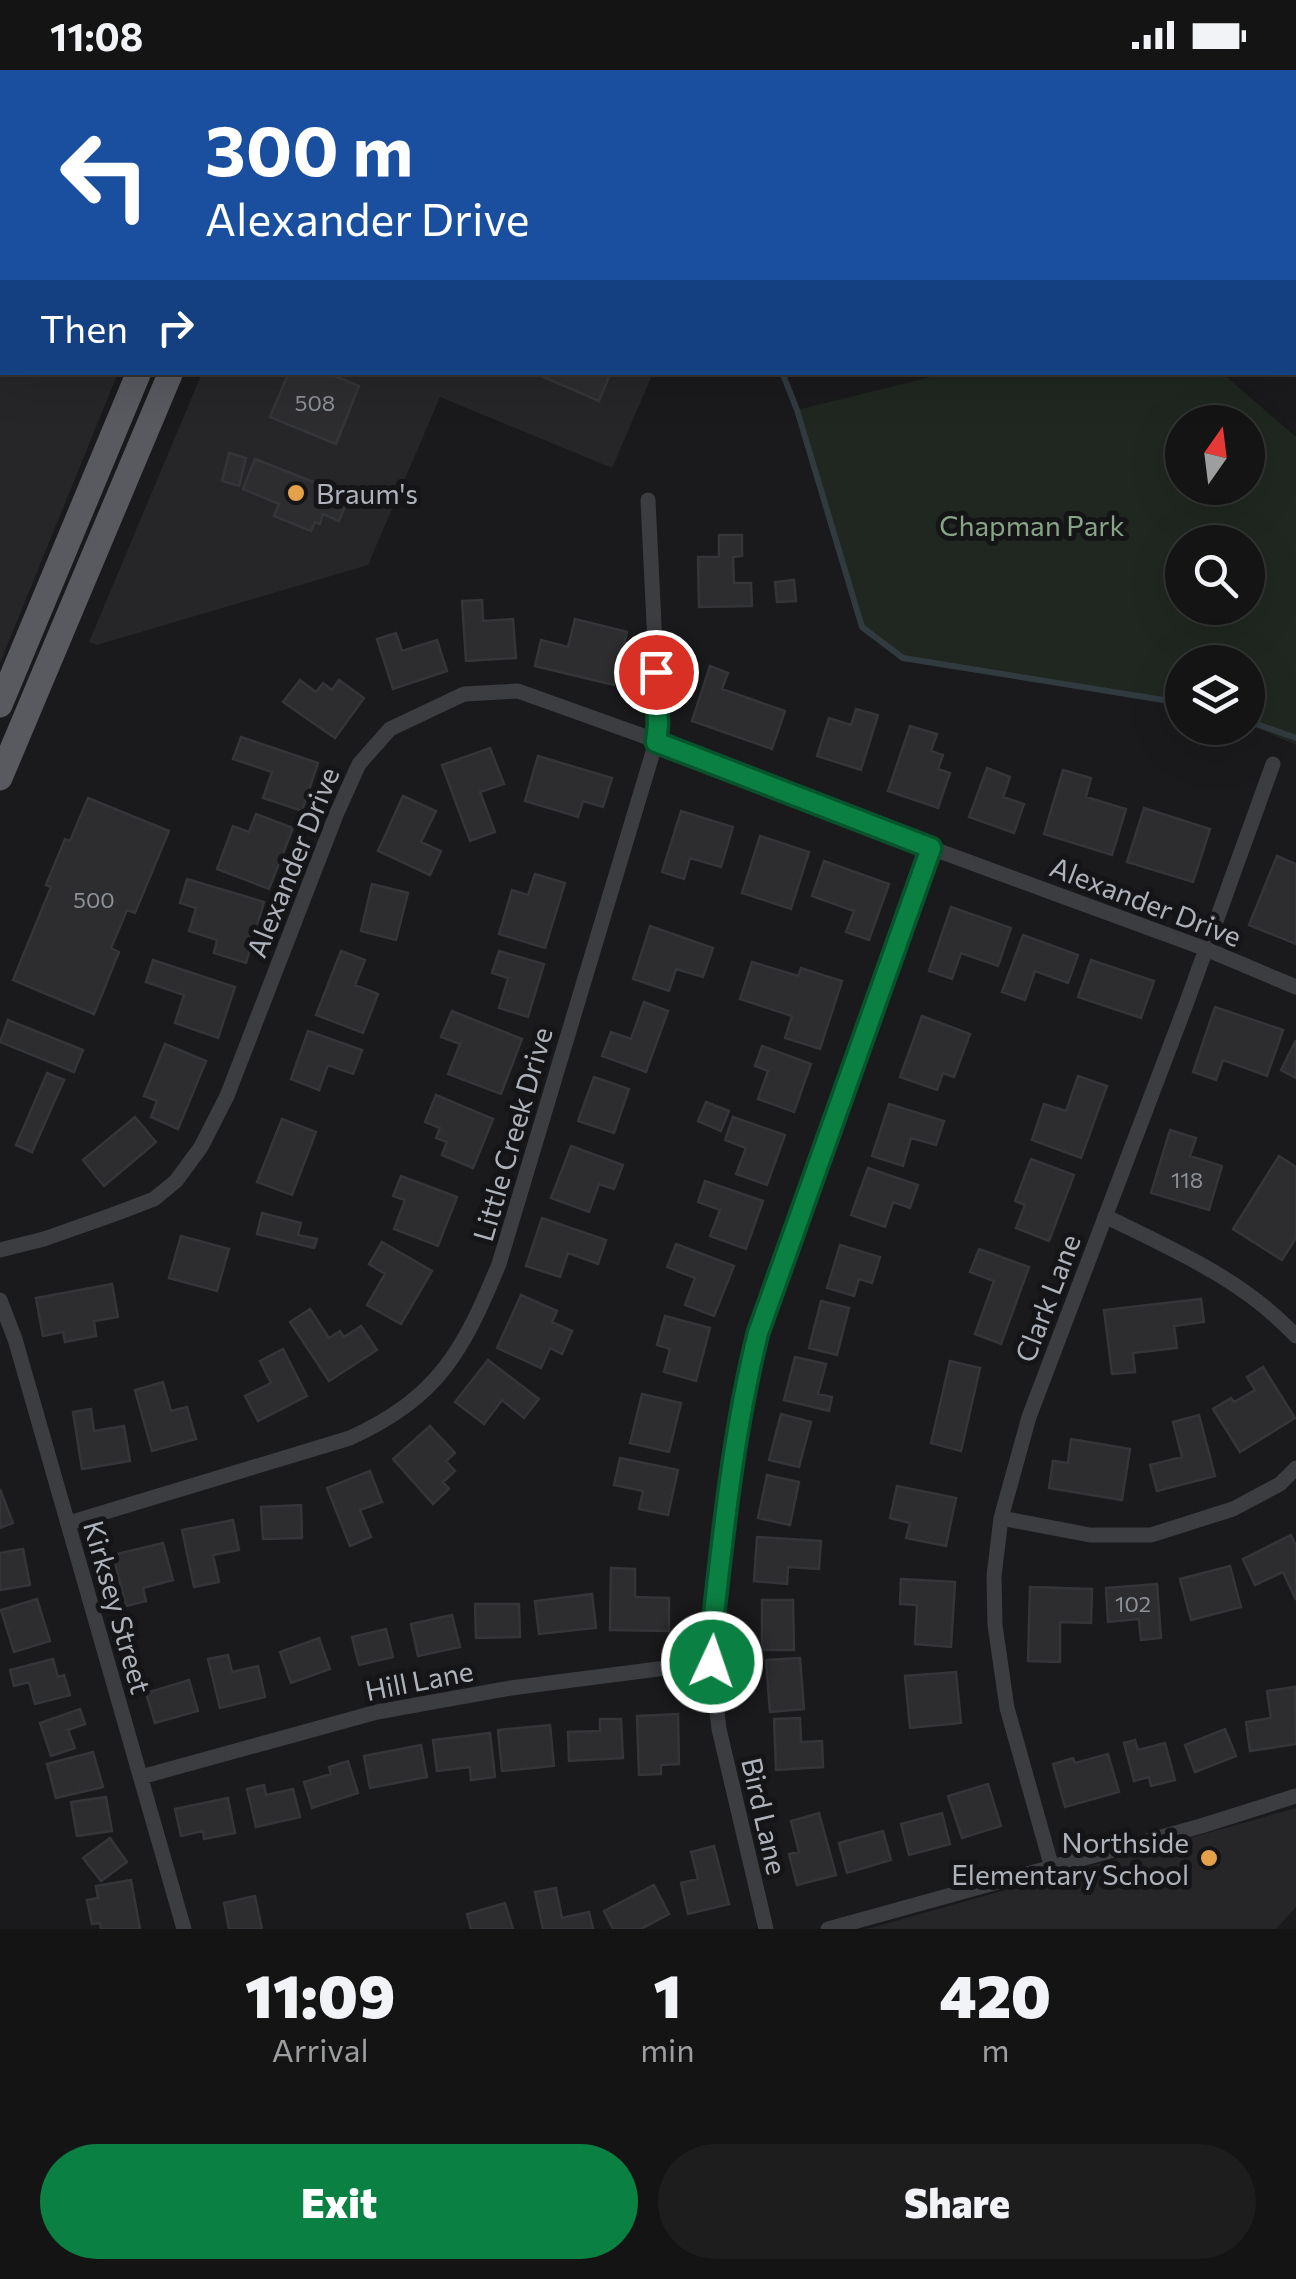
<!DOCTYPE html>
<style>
body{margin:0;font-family:Commissioner,sans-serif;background:#1d1d1e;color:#f1f3f6;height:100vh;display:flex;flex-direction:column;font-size:38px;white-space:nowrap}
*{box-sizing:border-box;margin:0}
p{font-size:32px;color:#9d9ea0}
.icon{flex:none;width:55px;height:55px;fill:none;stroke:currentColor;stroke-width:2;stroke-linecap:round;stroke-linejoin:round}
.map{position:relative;height:1859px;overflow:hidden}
.sheet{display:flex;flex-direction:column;background:#141415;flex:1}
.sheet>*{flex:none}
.hud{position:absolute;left:0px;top:0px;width:1298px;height:305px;box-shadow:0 10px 40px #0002,0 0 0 2px #333334;background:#1a4fa0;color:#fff;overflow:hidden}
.needle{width:65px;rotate:14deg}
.controls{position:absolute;left:1165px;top:335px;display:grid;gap:20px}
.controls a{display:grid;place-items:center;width:100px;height:100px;border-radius:50%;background:#141415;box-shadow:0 10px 40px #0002,0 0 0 2px #333334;font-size:50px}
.pin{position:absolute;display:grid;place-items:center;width:85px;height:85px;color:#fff;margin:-42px;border:5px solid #fff;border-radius:50%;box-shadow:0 2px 10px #0007}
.me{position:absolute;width:110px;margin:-55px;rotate:3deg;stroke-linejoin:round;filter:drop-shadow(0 0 8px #0008)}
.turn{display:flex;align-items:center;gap:35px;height:210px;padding:0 40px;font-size:45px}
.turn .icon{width:130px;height:130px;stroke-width:2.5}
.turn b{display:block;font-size:70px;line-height:85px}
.then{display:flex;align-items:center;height:95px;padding:0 40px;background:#0003;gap:20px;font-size:38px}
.eta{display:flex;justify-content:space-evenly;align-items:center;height:170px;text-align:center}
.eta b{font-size:60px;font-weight:800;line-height:70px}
.button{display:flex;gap:20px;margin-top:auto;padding:20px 40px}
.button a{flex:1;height:115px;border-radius:60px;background:#0b8043;color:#fff;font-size:40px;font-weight:800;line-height:115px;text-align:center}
.button a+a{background:#1d1d1e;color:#f1f3f6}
.status{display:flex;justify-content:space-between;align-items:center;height:70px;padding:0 50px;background:#141415;direction:ltr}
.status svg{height:28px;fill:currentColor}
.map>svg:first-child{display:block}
.built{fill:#262629}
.green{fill:#202720;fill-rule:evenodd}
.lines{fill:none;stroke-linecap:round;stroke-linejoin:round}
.stream{stroke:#313a3f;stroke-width:6}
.building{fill:#2d2d30;stroke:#343538;stroke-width:2.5}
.minor{stroke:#3b3d41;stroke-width:15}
.primary{stroke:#585a60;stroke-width:25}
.route-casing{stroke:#07532c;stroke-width:25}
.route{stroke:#0b8043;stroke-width:18}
.poi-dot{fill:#e5a149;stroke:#151517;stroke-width:4}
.labels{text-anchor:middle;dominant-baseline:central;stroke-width:10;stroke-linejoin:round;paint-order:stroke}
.number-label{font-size:22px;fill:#8d9198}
.poi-label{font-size:28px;fill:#aeb3bb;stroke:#151517;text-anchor:start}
.park-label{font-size:28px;fill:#87a486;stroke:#151517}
.street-label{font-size:28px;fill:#aeb3bb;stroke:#151517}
</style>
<div class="status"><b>11:08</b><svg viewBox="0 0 49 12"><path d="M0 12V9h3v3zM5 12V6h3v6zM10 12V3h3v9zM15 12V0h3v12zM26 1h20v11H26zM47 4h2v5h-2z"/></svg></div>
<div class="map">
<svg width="1296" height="1859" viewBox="0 0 1296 1859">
<rect width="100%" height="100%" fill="#1a1a1c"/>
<path class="built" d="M0,0H241L240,2H2V302L118,303L0,593Z
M202,303H653L612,398L440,327L368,495L97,575L89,572Z
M1296,1738V1837L1276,1859H867Z"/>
<path class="green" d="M951,302L1222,303L1296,367V675L1248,654V592H1182V633L903,588L862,557L797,340ZM1182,352H1248V418H1182ZM1182,472H1248V538H1182Z"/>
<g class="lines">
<path class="stream" d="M743,2L745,0
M782,302L797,340L862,557L903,588L1182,633
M1248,651L1296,668"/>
</g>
<path class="building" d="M289,302H325L359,316L336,374L270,347Z
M532,302H611L599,331Z
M229,383L246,388L239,416L222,411Z
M255,389L349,426L339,451L323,444L320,454L315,452L311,461L274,446L279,434L243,419Z
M719,465H742V486L733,487L734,513H751L752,536L699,537L698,487H719Z
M794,510L796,531L777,532L775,512Z
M482,530L483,551L513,549L516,588L466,591L462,531Z
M575,549L627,562L614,615L535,596L541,570L568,577Z
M396,563L402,581L437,570L447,601L393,619L377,569Z
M710,596L728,603L722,619L785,641L772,679L692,651Z
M300,610L316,622L323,613L332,620L339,610L364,628L335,668L283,632Z
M856,639L878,645L861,700L817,686L829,648L851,655Z
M910,656L937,664L931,681L943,685L938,699L950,703L938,738L888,721Z
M241,667L318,693L302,741L263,728L272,702L233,689Z
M490,678L504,714L480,722L495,762L470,771L442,695Z
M538,686L612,708L603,737L583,731L578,747L525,731Z
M987,698L1010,707L1003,727L1024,734L1014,763L969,747Z
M1063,700L1091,708L1086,727L1126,739L1112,785L1044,764Z
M403,726L436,741L421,772L441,781L430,805L378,781Z
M88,728L169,761L135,843L127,840L111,878L119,882L94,944L13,910L51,817L46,815L65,769L70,771Z
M1144,738L1210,759L1193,812L1127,792Z
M681,741L733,757L721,797L690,788L684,809L662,802Z
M256,744L293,758L269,819L217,799L233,756L249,762Z
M760,766L809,782L791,839L742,823Z
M1277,786L1296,794V874L1249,855Z
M824,791L889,814L869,870L846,862L854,841L812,826Z
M535,804L565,813L545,878L499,864L512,820L528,825Z
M187,809L264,832L246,893L214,883L217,870L189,861L196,838L180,833Z
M372,814L408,823L396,870L361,861Z
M951,837L1011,858L998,896L961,883L952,909L929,901Z
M650,856L713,878L703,907L676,899L669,921L633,909Z
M1023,865L1078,885L1068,913L1035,901L1025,930L1002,922Z
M341,881L365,890L355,915L378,924L363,963L316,945Z
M499,881L544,894L528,947L499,938L508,908L492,903Z
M153,890L235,917L218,968L175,953L184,925L146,912Z
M1091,890L1154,911L1141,948L1078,927Z
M752,892L798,906L801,898L842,911L820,979L785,968L792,946L740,929Z
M644,932L668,941L646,1002L602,986L611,962L631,969Z
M1215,937L1283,960L1267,1006L1223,990L1216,1010L1193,1002Z
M452,941L522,969L501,1024L448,1004L460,974L441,967Z
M922,946L970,964L954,1007L943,1003L937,1020L900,1007Z
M8,950L83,980L74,1002L0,972Z
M308,961L362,980L353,1004L328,995L319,1020L291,1009Z
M1296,970V1008L1281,1000Z
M165,974L206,991L178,1059L151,1047L157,1031L144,1026Z
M762,976L811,994L794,1042L758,1029L768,1001L755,996Z
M47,1003L64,1010L32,1082L16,1075Z
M1078,1006L1107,1016L1081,1088L1032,1070L1044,1034L1066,1041Z
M594,1007L629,1019L614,1063L578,1051Z
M436,1025L493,1049L473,1098L442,1085L447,1072L436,1068L440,1058L425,1052Z
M706,1032L729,1041L721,1061L698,1051Z
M889,1034L944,1051L936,1075L911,1068L903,1096L872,1086Z
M135,1047L156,1072L104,1116L83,1090Z
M733,1047L785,1065L767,1115L736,1104L746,1078L725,1070Z
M282,1049L316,1062L292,1125L257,1112Z
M1170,1060L1196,1068L1190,1086L1222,1096L1209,1140L1151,1123Z
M571,1076L623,1095L614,1119L599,1114L589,1142L551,1128Z
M1279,1086L1296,1097V1168L1282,1190L1233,1159Z
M1031,1089L1074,1105L1049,1171L1016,1158L1025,1135L1015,1131Z
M868,1098L918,1115L910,1138L893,1132L885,1157L851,1145Z
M401,1106L457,1127L438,1176L394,1159L405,1130L393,1126Z
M705,1111L763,1131L746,1179L710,1166L720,1140L698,1132Z
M262,1143L301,1153L298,1165L317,1169L314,1178L257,1164Z
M542,1148L606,1170L598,1194L568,1183L560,1207L526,1196Z
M181,1166L229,1179L217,1221L169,1208Z
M382,1172L432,1201L401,1254L367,1235L385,1204L369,1194Z
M676,1174L734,1196L714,1246L685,1235L695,1208L667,1197Z
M840,1175L880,1187L872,1213L859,1209L854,1226L827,1218Z
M979,1179L1029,1197L1001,1274L975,1264L994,1211L970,1202Z
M112,1214L118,1247L94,1251L96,1266L65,1272L63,1262L43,1266L36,1228Z
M521,1225L557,1241L552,1252L572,1261L562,1284L550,1278L541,1298L497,1278Z
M1201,1229L1204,1252L1174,1256L1177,1278L1133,1283L1135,1302L1112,1304L1104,1240Z
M821,1231L849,1238L837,1285L809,1278Z
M310,1239L329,1268L340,1261L344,1267L361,1256L377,1280L329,1311L290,1252Z
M665,1246L710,1258L696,1311L664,1302L670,1279L657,1275Z
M283,1279L307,1326L258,1351L245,1326L271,1313L260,1291Z
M795,1287L826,1294L818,1324L832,1327L829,1341L784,1330Z
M488,1290L539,1329L524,1348L502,1330L484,1354L455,1332Z
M950,1291L980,1298L961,1381L931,1373Z
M1263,1297L1295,1348L1240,1382L1213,1339L1231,1328L1234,1332L1255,1320L1247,1307Z
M163,1312L171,1341L187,1337L196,1369L152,1381L135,1320Z
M642,1324L681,1333L669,1382L630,1373Z
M91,1339L94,1361L124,1356L130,1391L82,1399L73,1342Z
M781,1344L811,1352L799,1397L769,1390Z
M1199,1345L1215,1406L1157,1421L1150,1395L1182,1387L1173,1352Z
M430,1356L455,1383L446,1391L455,1401L443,1412L449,1419L433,1434L393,1389Z
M1071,1369L1130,1379L1122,1430L1049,1418L1053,1391L1068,1393Z
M620,1388L678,1400L668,1445L639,1439L643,1421L614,1415Z
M370,1401L382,1432L360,1440L371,1467L350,1476L327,1418Z
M767,1405L799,1412L790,1455L758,1448Z
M897,1416L956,1428L946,1476L906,1468L910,1453L890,1448Z
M0,1419L13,1453L0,1458Z
M301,1435L302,1468L263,1469L261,1437Z
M233,1450L239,1480L213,1485L219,1512L194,1517L182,1460Z
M1291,1465L1296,1476V1530L1283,1502L1255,1515L1243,1489Z
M757,1467L821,1471L819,1499L788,1497L787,1514L754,1511Z
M163,1473L173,1510L143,1518L146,1531L126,1536L113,1485Z
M23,1479L30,1515L0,1520V1483Z
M1230,1496L1241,1537L1191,1550L1180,1509Z
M611,1498L635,1499V1527L669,1528V1561L610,1560Z
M901,1509L955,1512L951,1577L915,1574L917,1535L900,1534Z
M1157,1514L1161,1568L1141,1570L1139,1549L1108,1552L1106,1518Z
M1030,1517L1092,1519L1091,1553L1060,1552V1592L1028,1591Z
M592,1524L596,1558L539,1564L535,1531Z
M37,1529L50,1571L14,1582L1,1540Z
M762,1530H793L794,1580H762Z
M475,1534H519L520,1567L476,1568Z
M452,1545L460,1577L418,1586L411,1554Z
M386,1559L393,1587L359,1595L352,1567Z
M319,1568L330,1599L291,1613L280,1582Z
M228,1585L232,1602L258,1596L265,1627L220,1638L208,1589Z
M800,1588L804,1639L770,1642L766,1590Z
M53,1589L58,1607L64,1605L70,1625L35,1634L29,1612L14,1616L10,1600Z
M956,1602L961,1653L910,1658L905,1606Z
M189,1610L198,1641L155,1653L146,1623Z
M1295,1617L1296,1674L1250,1681L1246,1652L1271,1648L1267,1621Z
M80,1639L85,1654L68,1660L75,1678L51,1686L40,1653Z
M678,1644L679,1694L661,1695V1704L639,1705L637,1646Z
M800,1648L801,1672L822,1671L823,1697L776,1700L774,1649Z
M600,1649H621L623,1688L569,1691L568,1662L600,1661Z
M550,1655L554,1696L502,1701L498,1660Z
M1225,1659L1236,1686L1195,1702L1185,1675Z
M490,1663L495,1707L471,1710L470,1697L437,1701L433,1670Z
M1135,1670L1138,1680L1165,1673L1175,1710L1151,1716L1149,1707L1134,1711L1124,1673Z
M421,1675L427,1707L370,1718L364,1686Z
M93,1682L103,1717L56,1728L47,1694Z
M1108,1684L1119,1722L1065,1737L1053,1694L1073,1688L1075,1693Z
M348,1691L358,1723L312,1738L304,1712L331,1704L329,1697Z
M988,1714L1001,1756L962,1768L948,1726Z
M264,1715L266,1725L293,1719L300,1747L256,1757L247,1719Z
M106,1727L112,1761L77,1766L71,1732Z
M228,1728L235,1763L204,1769L203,1761L181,1766L175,1739Z
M819,1743L836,1805L797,1815L789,1784L799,1782L791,1751Z
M942,1743L950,1774L909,1785L901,1754Z
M883,1761L891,1790L847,1803L839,1773Z
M110,1768L127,1792L101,1811L83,1788Z
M714,1776L729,1834L688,1844L681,1813L698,1809L691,1782Z
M131,1810L140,1859H101L100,1853L92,1854L87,1830L98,1828L96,1816Z
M654,1815L669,1844L641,1859H613L604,1841Z
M556,1818L562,1848L589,1842L593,1859H543L535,1822Z
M255,1826L262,1859H229L224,1833Z
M505,1833L513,1859H471L467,1844Z"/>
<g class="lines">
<path class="minor" d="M1105,1146C1175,1181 1241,1208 1296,1266
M0,1180L44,1169L112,1145L154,1129L176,1111L201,1077L227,1026L336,745L359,694L390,659L464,624L518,621L638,664L931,778L1206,879L1296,917
M0,1230L15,1269L184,1859
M1001,1448L1090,1465H1151L1233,1439L1280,1414L1296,1398
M69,1453L350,1368C439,1327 463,1281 499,1194L656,672L658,636L648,430
M141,1707L377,1642L511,1618L712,1592
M1052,1798L1007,1638L995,1555L994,1506L1001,1448L1029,1347L1185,937L1273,694
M766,1859L719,1659L710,1580L727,1425L746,1312L758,1263L931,778
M828,1859L1201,1756L1296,1726"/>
<path class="primary" d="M268,2L269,0
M299,2L300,0
M0,635L139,302
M0,708L171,302"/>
</g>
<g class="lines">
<defs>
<path id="route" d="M656,602L658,654L656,672L931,778L758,1263C732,1367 722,1474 710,1580L712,1592"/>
</defs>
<use href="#route" class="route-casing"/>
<use href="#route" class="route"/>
</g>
<g class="poi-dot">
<circle cx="296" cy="423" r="10"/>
<circle cx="1209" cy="1788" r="10"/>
</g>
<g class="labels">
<g class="number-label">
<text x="315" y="332">508</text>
<text x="94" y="829">500</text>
<text x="1187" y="1109">118</text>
<text x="1133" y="1533">102</text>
</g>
<g class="poi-label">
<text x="316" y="423">Braum's</text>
<text x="1189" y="1772" text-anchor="end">Northside<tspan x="1189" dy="32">Elementary School</tspan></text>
</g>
<g class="park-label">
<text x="1032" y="455">Chapman Park</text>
</g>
<g class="street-label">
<text transform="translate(292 792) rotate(-68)">Alexander Drive</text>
<text transform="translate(1146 831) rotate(21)">Alexander Drive</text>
<text transform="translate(512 1064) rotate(-74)">Little Creek Drive</text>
<text transform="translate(1047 1228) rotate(-69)">Clark Lane</text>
<text transform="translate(118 1537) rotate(74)">Kirksey Street</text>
<text transform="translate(419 1610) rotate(-11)">Hill Lane</text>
<text transform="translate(765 1746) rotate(77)">Bird Lane</text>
</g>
</g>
</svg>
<div class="controls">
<a><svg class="needle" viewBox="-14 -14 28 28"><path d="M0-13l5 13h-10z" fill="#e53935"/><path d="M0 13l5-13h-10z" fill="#9d9ea0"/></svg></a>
<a><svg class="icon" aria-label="search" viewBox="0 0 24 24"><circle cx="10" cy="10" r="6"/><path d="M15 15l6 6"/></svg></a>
<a><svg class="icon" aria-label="layers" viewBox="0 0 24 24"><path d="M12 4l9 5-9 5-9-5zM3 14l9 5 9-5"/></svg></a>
</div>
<div class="pin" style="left:656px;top:602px;background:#d93025"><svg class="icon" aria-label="arrive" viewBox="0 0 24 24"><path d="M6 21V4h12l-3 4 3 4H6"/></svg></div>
<svg class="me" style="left:712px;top:1592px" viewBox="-20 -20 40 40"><circle r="17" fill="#0b8043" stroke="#fff" stroke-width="3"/><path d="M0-11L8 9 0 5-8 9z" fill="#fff"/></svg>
<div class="hud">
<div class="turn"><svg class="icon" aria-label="left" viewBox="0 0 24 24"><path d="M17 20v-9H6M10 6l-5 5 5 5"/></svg><div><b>300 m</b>Alexander Drive</div></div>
<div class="then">Then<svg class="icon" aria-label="right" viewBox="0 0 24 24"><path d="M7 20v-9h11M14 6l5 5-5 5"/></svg></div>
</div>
</div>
<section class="sheet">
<div class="eta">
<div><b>11:09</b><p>Arrival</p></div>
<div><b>1</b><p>min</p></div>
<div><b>420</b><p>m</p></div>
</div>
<div class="button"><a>Exit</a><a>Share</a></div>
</section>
